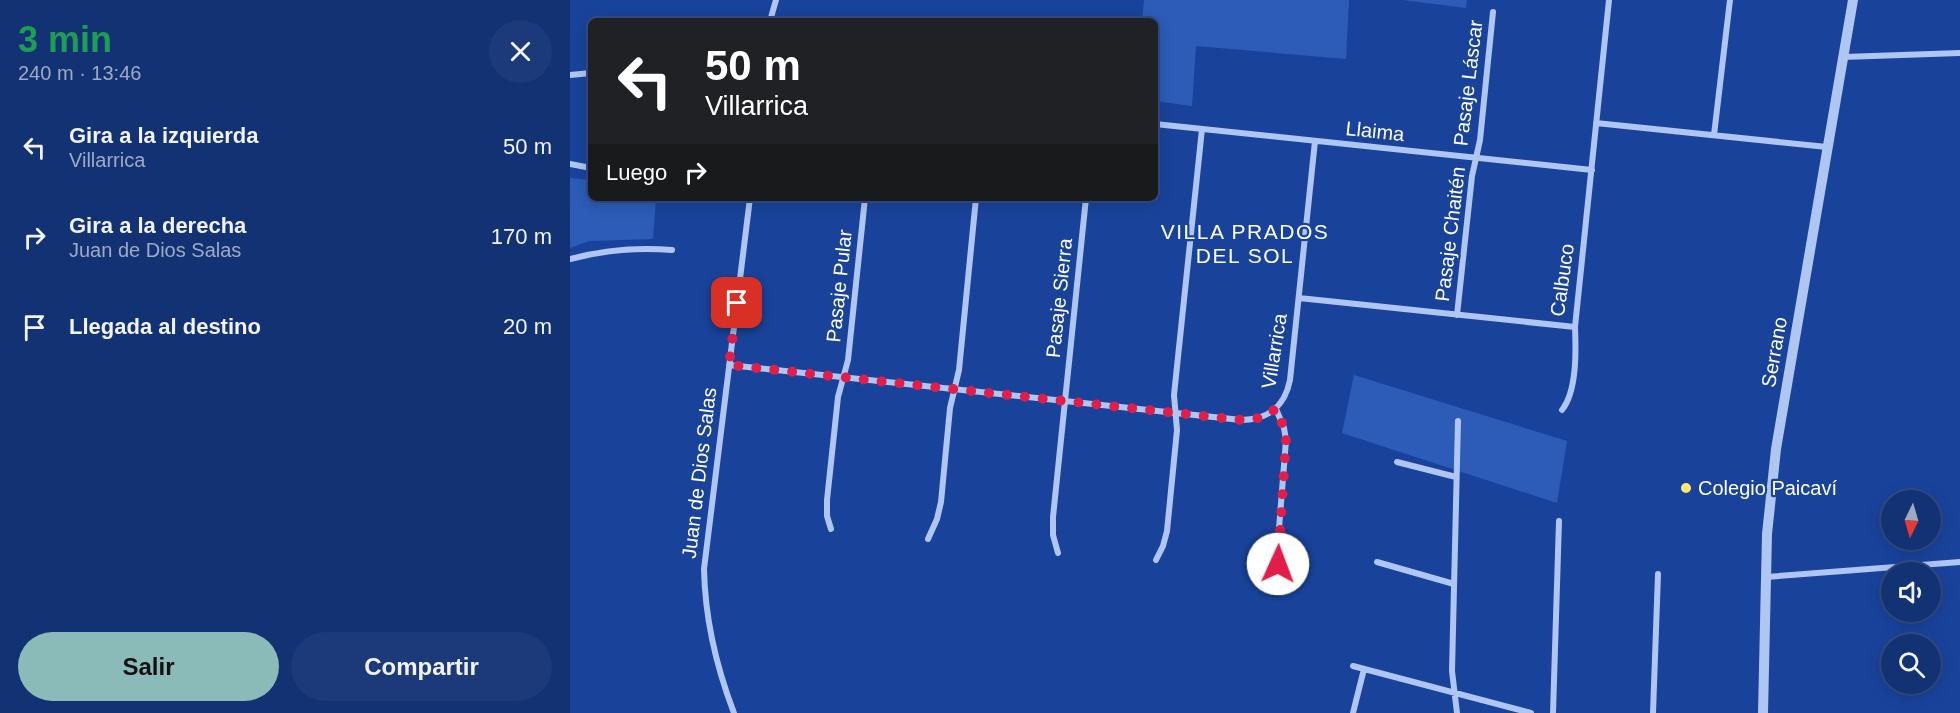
<!DOCTYPE html>
<html lang="es">
<meta charset="utf-8">
<style>
body{margin:0;font-family:Helvetica,sans-serif;background:#1c3a79;color:#f1f3f6;height:100vh;display:flex;flex-direction:column;font-size:22px;white-space:nowrap}
*{box-sizing:border-box;margin:0}
p{font-size:20px;color:#9daac5}
.icon{flex:none;width:33px;height:33px;fill:none;stroke:currentColor;stroke-width:2;stroke-linecap:round;stroke-linejoin:round}
.map{position:relative;flex:1;overflow:hidden}
.details{display:flex;flex-direction:column;background:#133274;width:570px}
.details>*{flex:none}
.top-card{position:absolute;left:18px;top:18px;width:570px;height:183px;border-radius:9px;box-shadow:0 3px 15px #0003,0 0 0 2px #324d86;background:#202124;color:#fff;overflow:hidden}
.needle{width:39px;rotate:185deg}
.controls{position:absolute;left:1311px;top:490px;display:grid;gap:12px}
.controls a{display:grid;place-items:center;width:60px;height:60px;border-radius:50%;background:#133274;box-shadow:0 3px 15px #0003,0 0 0 2px #324d86;font-size:30px}
.pin{position:absolute;display:grid;place-items:center;width:51px;height:51px;color:#fff;margin:-26px;border-radius:12px;box-shadow:0 3px 9px #0006}
.me{position:absolute;width:66px;margin:-33px;rotate:2deg;stroke-linejoin:round;filter:drop-shadow(0 0 4px #0008)}
.turn{display:flex;align-items:center;gap:21px;height:126px;padding:0 18px;font-size:27px}
.turn .icon{width:78px;height:78px;stroke-width:2.5}
.turn b{display:block;font-size:42px;line-height:51px}
.then{display:flex;align-items:center;height:57px;padding:0 18px;background:#0003;gap:12px;font-size:22px}
.round{display:grid;place-items:center;flex:none;width:63px;height:63px;border-radius:32px;background:#1c3a79}
.headline{display:flex;align-items:center;justify-content:space-between;height:102px;padding:0 18px}
h1{font-size:36px;font-weight:700;line-height:45px;color:#1e9e55}
.cta{display:flex;gap:12px;margin-top:auto;padding:12px 18px}
.cta a{flex:1;height:69px;border-radius:36px;background:#8bbbb9;color:#111;font-size:24px;font-weight:700;line-height:69px;text-align:center}
.cta a+a{background:#1c3a79;color:#f1f3f6}
ul{padding:0;list-style:none}
li{display:flex;align-items:center;gap:18px;height:90px;padding:0 18px}
li div{flex:1}
li b{display:block;font-size:22px}
li em{font-style:normal}
main{display:flex;flex:1;min-height:0}
.map>svg:first-child{display:block}
.green{fill:#2c5cb8}
.lines{fill:none;stroke-linecap:round;stroke-linejoin:round}
.minor{stroke:#afc5f2;stroke-width:6}
.tertiary{stroke:#afc5f2;stroke-width:10}
.route{stroke:#e11d48;stroke-width:10;stroke-dasharray:0 18}
.poi-dot{fill:#ffe670;stroke:#19439b;stroke-width:2}
.labels{text-anchor:middle;dominant-baseline:central;stroke-width:4.5;stroke-linejoin:round;paint-order:stroke}
.street-label{font-size:20px;fill:#fff;stroke:#19439b}
.poi-label{font-size:20px;fill:#fff;stroke:#19439b;text-anchor:start}
.neighbourhood-label{font-size:21px;letter-spacing:1.5px;fill:#fff;stroke:#19439b}
</style>
<main>
<section class="details">
<div class="headline"><div><h1>3 min</h1><p>240 m · 13:46</p></div><a class="round"><svg class="icon" aria-label="close" viewBox="0 0 24 24"><path d="M6 6l12 12M18 6L6 18"/></svg></a></div>
<ul>
<li><svg class="icon" aria-label="left" viewBox="0 0 24 24"><path d="M17 20v-9H6M10 6l-5 5 5 5"/></svg><div><b>Gira a la izquierda</b><p>Villarrica</p></div><em>50 m</em></li>
<li><svg class="icon" aria-label="right" viewBox="0 0 24 24"><path d="M7 20v-9h11M14 6l5 5-5 5"/></svg><div><b>Gira a la derecha</b><p>Juan de Dios Salas</p></div><em>170 m</em></li>
<li><svg class="icon" aria-label="arrive" viewBox="0 0 24 24"><path d="M6 21V4h12l-3 4 3 4H6"/></svg><div><b>Llegada al destino</b></div><em>20 m</em></li>
</ul>
<div class="cta"><a>Salir</a><a>Compartir</a></div>
</section>
<div class="map">
<svg width="1390" height="713" viewBox="0 0 1390 713">
<rect width="100%" height="100%" fill="#19439b"/>
<path class="green" d="M574,0H779L776,59L626,46L622,106L585,101V21H572Z
M832,0H897L896,8Z
M0,178L21,180V198H86L83,239L19,241L0,248Z
M784,375L997,441L987,503L772,433Z"/>
<g class="lines">
<path class="minor" d="M200,21L206,0
M1273,57L1390,53
M0,75L21,73
M1026,123L1257,147
M585,124L1022,170
M1144,135L1160,0
M0,164L21,168
M0,259C34,250 66,247 102,250
M729,298L1005,327
M887,315L902,176L910,140L923,12
M159,365L671,420C698,420 715,406 720,380L745,141
M706,409L714,428L716,440L707,554L711,577
M992,410C1007,391 1006,351 1005,327L1039,0
M827,462L886,477
M261,529L257,516V500L268,397L278,360L295,198
M358,539L367,519L371,502L380,408L389,370L406,198
M488,553L483,535V517L516,198
M586,560L593,546L597,531L607,430L604,395L632,129
M807,562L884,584
M1196,577L1390,562
M783,666L961,713
M164,713C146,666 135,619 134,569L180,198
M783,713L794,669
M887,713L882,671L888,421
M983,713L989,521
M1083,713L1088,574"/>
<path class="tertiary" d="M1193,713L1197,534L1206,449L1283,0"/>
</g>
<g class="lines">
<path class="route" d="M167,303L159,365L671,420L690,418L706,409L714,428L716,440L708,564"/>
</g>
<circle class="poi-dot" cx="1116" cy="488" r="6"/>
<g class="labels">
<g class="street-label">
<text transform="translate(898 83) rotate(-83)">Pasaje Láscar</text>
<text transform="translate(805 131) rotate(6)">Llaima</text>
<text transform="translate(880 234) rotate(-83)">Pasaje Chaitén</text>
<text transform="translate(992 280) rotate(-82)">Calbuco</text>
<text transform="translate(269 286) rotate(-84)">Pasaje Pular</text>
<text transform="translate(489 298) rotate(-84)">Pasaje Sierra</text>
<text transform="translate(704 351) rotate(-81)">Villarrica</text>
<text transform="translate(1204 352) rotate(-80)">Serrano</text>
<text transform="translate(129 473) rotate(-83)">Juan de Dios Salas</text>
</g>
<g class="poi-label">
<text x="1128" y="488">Colegio Paicaví</text>
</g>
<g class="neighbourhood-label">
<text x="675" y="231">VILLA PRADOS<tspan x="675" dy="24">DEL SOL</tspan></text>
</g>
</g>
</svg>
<div class="controls">
<a><svg class="needle" viewBox="-14 -14 28 28"><path d="M0-13l5 13h-10z" fill="#e53935"/><path d="M0 13l5-13h-10z" fill="#9daac5"/></svg></a>
<a><svg class="icon" aria-label="sound" viewBox="0 0 24 24"><path d="M4 9h4l5-4v14l-5-4H4zM17 9q2 3 0 6"/></svg></a>
<a><svg class="icon" aria-label="search" viewBox="0 0 24 24"><circle cx="10" cy="10" r="6"/><path d="M15 15l6 6"/></svg></a>
</div>
<div class="pin" style="left:167px;top:303px;background:#d93025"><svg class="icon" aria-label="arrive" viewBox="0 0 24 24"><path d="M6 21V4h12l-3 4 3 4H6"/></svg></div>
<svg class="me" style="left:708px;top:564px" viewBox="-20 -20 40 40"><circle r="19" fill="#fff"/><path d="M0-13L10 11 0 6-10 11z" fill="#e11d48"/></svg>
<div class="top-card">
<div class="turn"><svg class="icon" aria-label="left" viewBox="0 0 24 24"><path d="M17 20v-9H6M10 6l-5 5 5 5"/></svg><div><b>50 m</b>Villarrica</div></div>
<div class="then">Luego<svg class="icon" aria-label="right" viewBox="0 0 24 24"><path d="M7 20v-9h11M14 6l5 5-5 5"/></svg></div>
</div>
</div>
</main>
